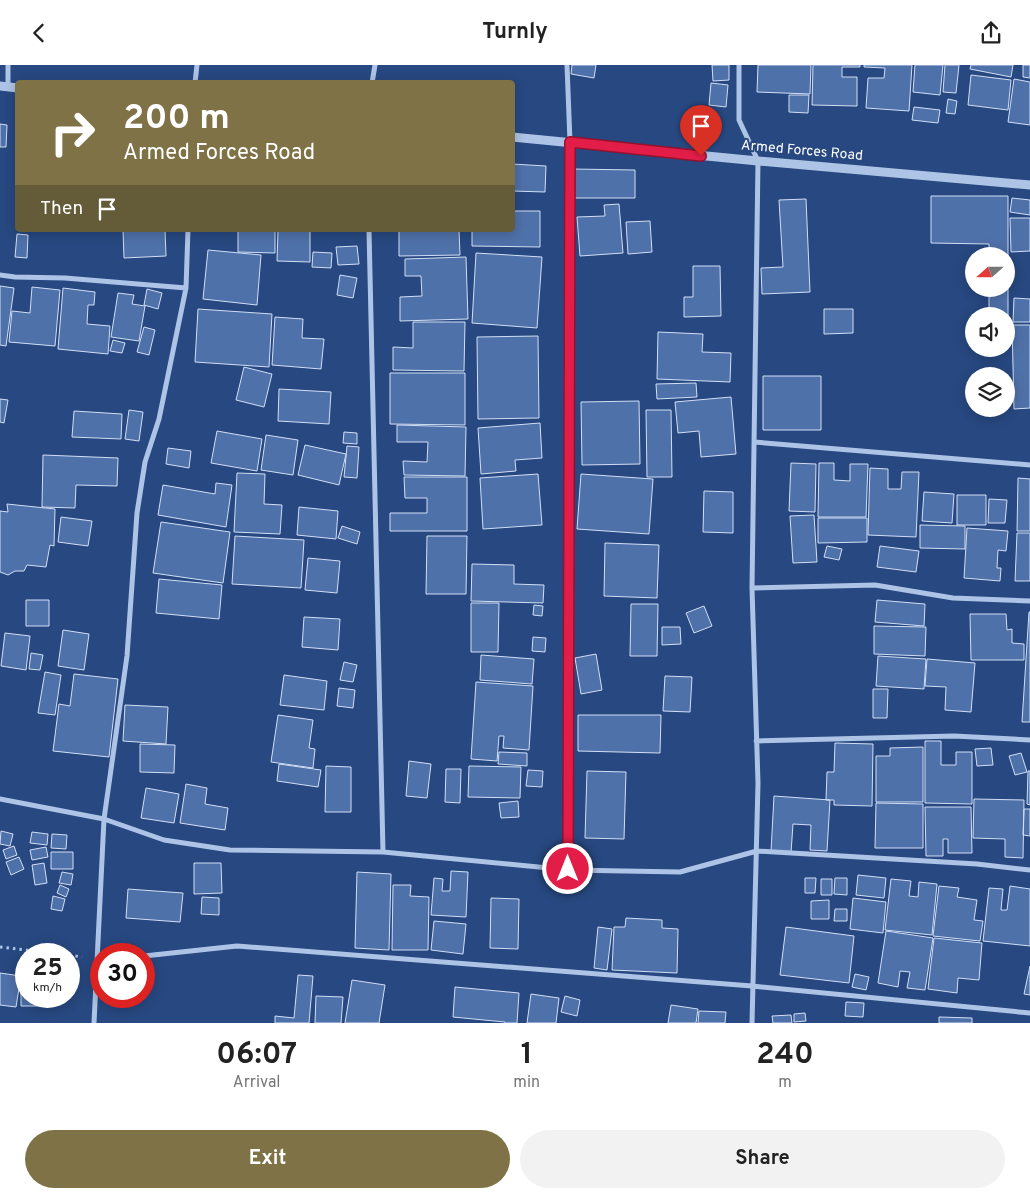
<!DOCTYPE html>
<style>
body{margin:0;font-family:Overpass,sans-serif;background:#f2f2f2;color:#222;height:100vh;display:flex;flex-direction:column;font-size:19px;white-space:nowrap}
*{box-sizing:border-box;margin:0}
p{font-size:16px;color:#767676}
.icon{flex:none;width:28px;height:28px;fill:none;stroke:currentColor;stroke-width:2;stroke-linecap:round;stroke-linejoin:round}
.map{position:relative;height:958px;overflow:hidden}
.sheet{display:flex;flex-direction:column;background:#fff;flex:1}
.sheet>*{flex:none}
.banner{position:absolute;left:15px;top:15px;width:500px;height:152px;border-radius:5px;box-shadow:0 2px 12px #0003;background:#7e7246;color:#fff;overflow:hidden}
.needle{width:32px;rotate:249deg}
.fabs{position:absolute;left:965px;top:182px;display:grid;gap:10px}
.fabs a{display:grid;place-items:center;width:50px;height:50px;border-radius:50%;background:#fff;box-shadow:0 2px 12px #0003;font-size:25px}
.speed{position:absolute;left:15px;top:878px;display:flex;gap:10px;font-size:25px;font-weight:700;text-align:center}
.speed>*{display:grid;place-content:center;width:65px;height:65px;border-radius:50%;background:#fff;box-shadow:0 2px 12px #0003;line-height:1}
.speed small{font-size:12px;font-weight:400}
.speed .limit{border:8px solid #d22;background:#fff;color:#111}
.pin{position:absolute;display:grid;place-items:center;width:42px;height:42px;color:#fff;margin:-51px -21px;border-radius:50% 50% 50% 0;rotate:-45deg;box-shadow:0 0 5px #0007}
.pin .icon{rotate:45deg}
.me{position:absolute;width:55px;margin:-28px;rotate:0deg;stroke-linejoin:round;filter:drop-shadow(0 0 4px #0008)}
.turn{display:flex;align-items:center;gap:18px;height:105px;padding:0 25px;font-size:22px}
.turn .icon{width:65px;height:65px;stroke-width:2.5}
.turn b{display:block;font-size:35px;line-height:42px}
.then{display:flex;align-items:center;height:48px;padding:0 25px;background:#0003;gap:10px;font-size:19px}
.eta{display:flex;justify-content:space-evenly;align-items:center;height:85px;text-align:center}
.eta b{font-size:30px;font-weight:700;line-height:35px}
.primary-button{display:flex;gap:10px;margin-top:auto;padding:10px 25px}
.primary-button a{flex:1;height:58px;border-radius:30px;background:#7e7246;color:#fff;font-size:20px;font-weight:700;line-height:58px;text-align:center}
.primary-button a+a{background:#f2f2f2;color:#222}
header{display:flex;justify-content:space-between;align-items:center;height:65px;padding:0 25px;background:#fff;font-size:22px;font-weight:700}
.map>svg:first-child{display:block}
.building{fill:#4f71a9;stroke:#d1dff5}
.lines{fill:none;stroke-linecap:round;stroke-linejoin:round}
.path{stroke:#aec4e6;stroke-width:3;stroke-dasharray:2.5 4;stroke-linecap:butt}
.minor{stroke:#aec4e6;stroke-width:5}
.tertiary{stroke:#aec4e6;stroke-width:9}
.route-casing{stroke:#92132f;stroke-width:12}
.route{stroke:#e11d48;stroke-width:9}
.labels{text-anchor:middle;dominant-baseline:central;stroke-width:4;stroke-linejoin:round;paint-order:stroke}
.street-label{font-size:14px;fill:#fff;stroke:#274880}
</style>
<header><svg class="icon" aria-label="back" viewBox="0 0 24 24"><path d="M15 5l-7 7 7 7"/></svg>Turnly<svg class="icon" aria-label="share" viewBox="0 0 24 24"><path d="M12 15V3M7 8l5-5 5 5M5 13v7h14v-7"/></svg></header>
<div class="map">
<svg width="1030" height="958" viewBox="0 0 1030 958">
<rect width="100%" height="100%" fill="#274880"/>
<path class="building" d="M572,0H596L594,13L571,9Z
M712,0H729V15L713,16Z
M758,0H811L810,29L757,27Z
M813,0H860V2H842V12H857V41L812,40Z
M864,0H912L909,46L866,43L868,13H884L885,3L864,2Z
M915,0H943L940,30L913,27Z
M945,0H959L956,28L943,27Z
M971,0H1013L1011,12L970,4Z
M1023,0H1030V13L1023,12Z
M971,10L1011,15L1008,45L968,40Z
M1014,14L1030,17V60L1008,57Z
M711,18L728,20L726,42L709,40Z
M789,30H809L808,48L789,47Z
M948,34L957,36L955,49L946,48Z
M914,42L940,45L938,58L912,55Z
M0,59L7,60L6,82H0Z
M512,99L546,101L545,127L512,126Z
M572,104L635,105V133H572Z
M931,131H1008V255H1006V251H989V224H1006V191H989V179L931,178Z
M1012,133L1030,135V150L1010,147Z
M806,134L810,227L762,229L761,203L783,202L779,135Z
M619,139L623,188L580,191L577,152L605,151L604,140Z
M512,146H540V182L472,181V165H512Z
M1010,153H1030V186L1011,187Z
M650,156L652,187L628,189L626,157Z
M123,165H165L166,191L124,193Z
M238,165H275V188L238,187Z
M278,165H310V197L277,196Z
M399,165H459L460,190L399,191Z
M17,169L28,170L27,193L15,192Z
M357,181L359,199L338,200L336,182Z
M208,185L261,190L257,240L203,234Z
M313,187L332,188L331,203L312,202Z
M476,188L542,192L537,263L472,258Z
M466,192L468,254L400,256V232L422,231L421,211H405V194Z
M693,201H720L721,251L684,252V232H693Z
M340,210L357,213L353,233L337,230Z
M0,221L14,223L6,281L0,280Z
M32,222L60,225L55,281L9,277L12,246L30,248Z
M63,223L95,227L94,240H88L87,259L110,261L108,289L58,284Z
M147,224L162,228L158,244L144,240Z
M118,228L134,230L132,239L145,241L139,276L111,272Z
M1014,233L1030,234V257H1013Z
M198,244L272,249L269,302L195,297Z
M824,244H853V268L824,269Z
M275,252L303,254L302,273L324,274L321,304L272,300Z
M413,257H465L464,306L393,305V282L413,283Z
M1012,260H1030V343L1014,344Z
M144,262L155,265L149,290L137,287Z
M658,267L703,269L702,287L731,288L730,317L657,314Z
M538,271L539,353L478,354L477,272Z
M113,275L125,278L122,288L110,286Z
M244,302L272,309L264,342L236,335Z
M390,308H465V360L390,359Z
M763,311H821V365H763Z
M696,318L697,332L657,334L656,319Z
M279,324L331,327L329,359L278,356Z
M731,332L736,389L701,392L699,366L678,368L675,337Z
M0,334L8,335L4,358L0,357Z
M639,336L640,399L582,400L581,337Z
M129,345L143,347L139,376L125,374Z
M646,345H671L672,412H647Z
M74,346L122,349L121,374L72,372Z
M540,358L542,393L515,395L516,406L481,409L478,363Z
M397,360L466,362L465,411L404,410L403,396L427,397L428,377H397Z
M217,366L262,374L257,406L211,398Z
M344,367L357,368V379L343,378Z
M266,370L298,375L293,410L261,405Z
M305,380L346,389L339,420L298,410Z
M347,381L359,382L357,413L344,412Z
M168,383L191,386L189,403L166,399Z
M43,390L118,393L117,421L76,420L75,443L42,442Z
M791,398L816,399L815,447L789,446Z
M819,398H834V415L850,416V399H868L866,452H818Z
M870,403L888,404V424H901L902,407H919L916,472L868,470Z
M237,408L265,409L264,439L282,440L280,469L234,467Z
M538,409L542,460L483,464L480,413Z
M581,409L653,414L649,469L577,464Z
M404,412H467V466H390V448H427V433H405Z
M1018,413L1030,414V466H1017Z
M216,418L232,420L226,462L158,450L163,420L215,429Z
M704,426L733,427V468L703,467Z
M924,427L954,429L952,458L922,456Z
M957,430H986V460H957Z
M989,434L1007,435L1005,458H988Z
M7,439L55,444L54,481L50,480L46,502L27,500L24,506H15L8,510L0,507V446L8,447Z
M299,442L338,446L336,474L297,470Z
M814,450L817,497L793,498L790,451Z
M61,452L92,456L88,481L58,477Z
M818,453H867V477L818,478Z
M161,457L230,467L223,518L153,508Z
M920,460L965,461V484L920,483Z
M342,461L360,467L357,479L338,473Z
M967,463L1008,466L1006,486L998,485L997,503H1001L1000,516L964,513Z
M1017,468H1030V516H1015Z
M235,471L304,475L301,523L232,519Z
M427,471H467L466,529H426Z
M605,478L659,480L657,533L604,531Z
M827,481L842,484L839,495L824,492Z
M880,481L919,486L916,507L877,502Z
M308,493L340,496L337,528L305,525Z
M472,499L514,500V519L544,520L543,538L471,536Z
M159,514L222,520L219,554L156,548Z
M26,535H49V561H26Z
M877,535L925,539L924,561L875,557Z
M471,538H499L498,587H471Z
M631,539H658L657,591H630Z
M534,540L543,541L542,551L533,550Z
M704,541L712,561L694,568L686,548Z
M1029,547H1030V657H1022Z
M970,549H1006L1007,565L1012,564V578L1024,579V595H971Z
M304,552L340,554L338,585L302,582Z
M874,561L926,562L925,591L874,589Z
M662,562H680L681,579L662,580Z
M63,565L89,569L84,605L58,601Z
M5,568L30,571L26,605L1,601Z
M533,572L546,573L545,587L532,586Z
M31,588L43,590L40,605L29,604Z
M596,589L602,625L581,629L575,593Z
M481,590L534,594L532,619L480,615Z
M878,591L926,594L924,624L876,621Z
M927,594L975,598L971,647L945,645L946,622L925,621Z
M344,597L357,600L353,617L340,615Z
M45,607L61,610L55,650L38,648Z
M74,609L118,614L109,692L53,686L59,639L70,641Z
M284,610L327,616L324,645L280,640Z
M665,611L692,612L690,647L663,646Z
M476,617L533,621L529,685L503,683L504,671H499L497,696L471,694Z
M339,623L355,625L353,643L337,641Z
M873,624H888L887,653H873Z
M125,640L168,642L166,679L123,676Z
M278,650L313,655L309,683L315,684L313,703L271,697Z
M578,650H661L660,688L578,686Z
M925,676H941V700H956V687H972V739L925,738Z
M835,678L873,679L872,741L834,740V735H826L827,707H834Z
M140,679L175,680L174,708L140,707Z
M923,682V737H876V691H890V683Z
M991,683L993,700L977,701L975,684Z
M499,687L527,688V701L498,699Z
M1021,688L1027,707L1015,710L1009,691Z
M409,696L431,699L427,733L406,731Z
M279,699L321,705L318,722L277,716Z
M326,701L351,702V747H325Z
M469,701L521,702L520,733L468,732Z
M446,704H461L460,738L445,737Z
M528,705L543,706L542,722L526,721Z
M587,706L626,707L624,774L585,773Z
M1028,706H1030V740L1027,739Z
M186,719L207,723L205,739L228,743L225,765L180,758Z
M146,723L179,729L174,758L141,753Z
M774,731L830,735L827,786L810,785L811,760L793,759L791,788L771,786Z
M974,734L1024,735L1023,793L1005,792V774L973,773Z
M518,736L519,752L501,753L499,738Z
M876,738L923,739V783H875Z
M925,742H971L972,788H948V774H943V791H926Z
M1024,744H1030V771L1023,770Z
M1,766L13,769L10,781L0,779Z
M32,767L48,769L47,780L30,778Z
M52,769L67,770L66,784L51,783Z
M14,781L17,790L6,794L3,785Z
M46,782L48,792L32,795L30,785Z
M51,787H73V804H51Z
M19,792L24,804L11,810L6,797Z
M44,798L47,818L35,820L32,800Z
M194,798H221L222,828L194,829Z
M451,806L468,807L466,852L431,850L434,813L443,814L442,826H450Z
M62,807L73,809L71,820L59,818Z
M357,807L391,809L389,885L355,883Z
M858,810L886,813L884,833L856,830Z
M805,813H816L815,828H805Z
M835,813H847V830L834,829Z
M821,814H832V830H821Z
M891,814L911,816L909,831L918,832L919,817L937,819L932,870L885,865Z
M60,820L69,824L66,832L57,828Z
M393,820H411L410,831L429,832L428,885H392Z
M939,821L959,823L957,832L977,835L974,855L983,856L980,876L933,871Z
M1010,821L1030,824V881L983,876L989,823L1003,824L1001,845H1007Z
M128,824L183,828L180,857L126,853Z
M53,831L65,834L62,846L51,844Z
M202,832L219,833V850L201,849Z
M491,833L519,834L518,884L490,883Z
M853,833L886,837L883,868L850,864Z
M829,835V854H811V836Z
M835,844H847V856H834Z
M626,853L662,855V863L678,864L677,908L612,905L614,862H625Z
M434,856L466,859L463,889L431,885Z
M598,862L612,864L607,905L594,903Z
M786,862L854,871L849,918L780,910Z
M886,866L933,873L925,925L907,923L910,907L900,906L898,922L878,918Z
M934,873L982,878L979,915L958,913L957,928L928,924Z
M1030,901V930L1024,929Z
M0,908L21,911L16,942L0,940Z
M855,909L869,912L866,925L852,922Z
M298,910L313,911L309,958H275V951L294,953Z
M352,915L385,920L379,958H345Z
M21,920H26V931H41V941H21Z
M455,922L519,928L517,958H505V957L453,952Z
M531,929L559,933L556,958H527Z
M316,931L343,932L341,958H315Z
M565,931L580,935L577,951L561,947Z
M846,937L864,938L863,952L845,951Z
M671,940L698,944L696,958H668Z
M699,946L726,947L725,958H698Z
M805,948L806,956L794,957V949Z
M791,950L792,958H773L772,951Z
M939,952L972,953V958H939Z"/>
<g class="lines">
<path class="path" d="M0,882L59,889
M69,890L82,892"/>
<path class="minor" d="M8,0V22
M567,0L570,77L569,805
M739,0V55L758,96L752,523L758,718L752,958
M195,18L197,0
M372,18L375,0
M369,165L383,787
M0,210L15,212L65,213L186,223
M754,377L1030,400
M752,523L875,520L953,533L1030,536
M756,676L954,671L1030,675
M0,734L104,754L164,775L230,785L383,787L569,805L680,807L757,786L977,799L1030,805
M144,891L237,881L752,921L1030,948
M94,958L104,754L127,591L137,448L145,397L159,354L186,223L188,165"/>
<path class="tertiary" d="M0,21L18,23
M512,72L758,96L1030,120"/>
</g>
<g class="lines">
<defs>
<path id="route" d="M568,804L570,77L701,91"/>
</defs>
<use href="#route" class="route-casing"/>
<use href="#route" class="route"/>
</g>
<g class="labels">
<g class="street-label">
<text transform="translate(802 86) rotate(5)">Armed Forces Road</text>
</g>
</g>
</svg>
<div class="fabs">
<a><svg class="needle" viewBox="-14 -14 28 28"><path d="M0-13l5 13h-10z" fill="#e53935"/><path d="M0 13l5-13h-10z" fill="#767676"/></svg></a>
<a><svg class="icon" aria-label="sound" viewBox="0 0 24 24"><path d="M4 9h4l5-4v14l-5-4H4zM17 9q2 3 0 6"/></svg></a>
<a><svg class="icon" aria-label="layers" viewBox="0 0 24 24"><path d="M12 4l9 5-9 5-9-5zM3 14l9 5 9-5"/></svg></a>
</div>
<div class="speed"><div>25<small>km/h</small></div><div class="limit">30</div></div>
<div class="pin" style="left:701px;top:91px;background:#d93025"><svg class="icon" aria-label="arrive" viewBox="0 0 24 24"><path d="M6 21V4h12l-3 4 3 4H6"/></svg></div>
<svg class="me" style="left:568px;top:804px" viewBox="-20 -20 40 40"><circle r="17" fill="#e11d48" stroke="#fff" stroke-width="3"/><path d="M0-11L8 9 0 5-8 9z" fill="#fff"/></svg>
<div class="banner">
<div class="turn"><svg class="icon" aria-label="right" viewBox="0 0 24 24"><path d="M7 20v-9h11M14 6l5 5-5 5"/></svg><div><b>200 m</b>Armed Forces Road</div></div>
<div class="then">Then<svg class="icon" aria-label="arrive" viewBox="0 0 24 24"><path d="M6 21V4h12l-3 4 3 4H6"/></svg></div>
</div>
</div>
<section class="sheet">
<div class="eta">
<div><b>06:07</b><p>Arrival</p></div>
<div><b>1</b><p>min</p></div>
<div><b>240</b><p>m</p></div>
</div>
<div class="primary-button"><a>Exit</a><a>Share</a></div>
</section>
